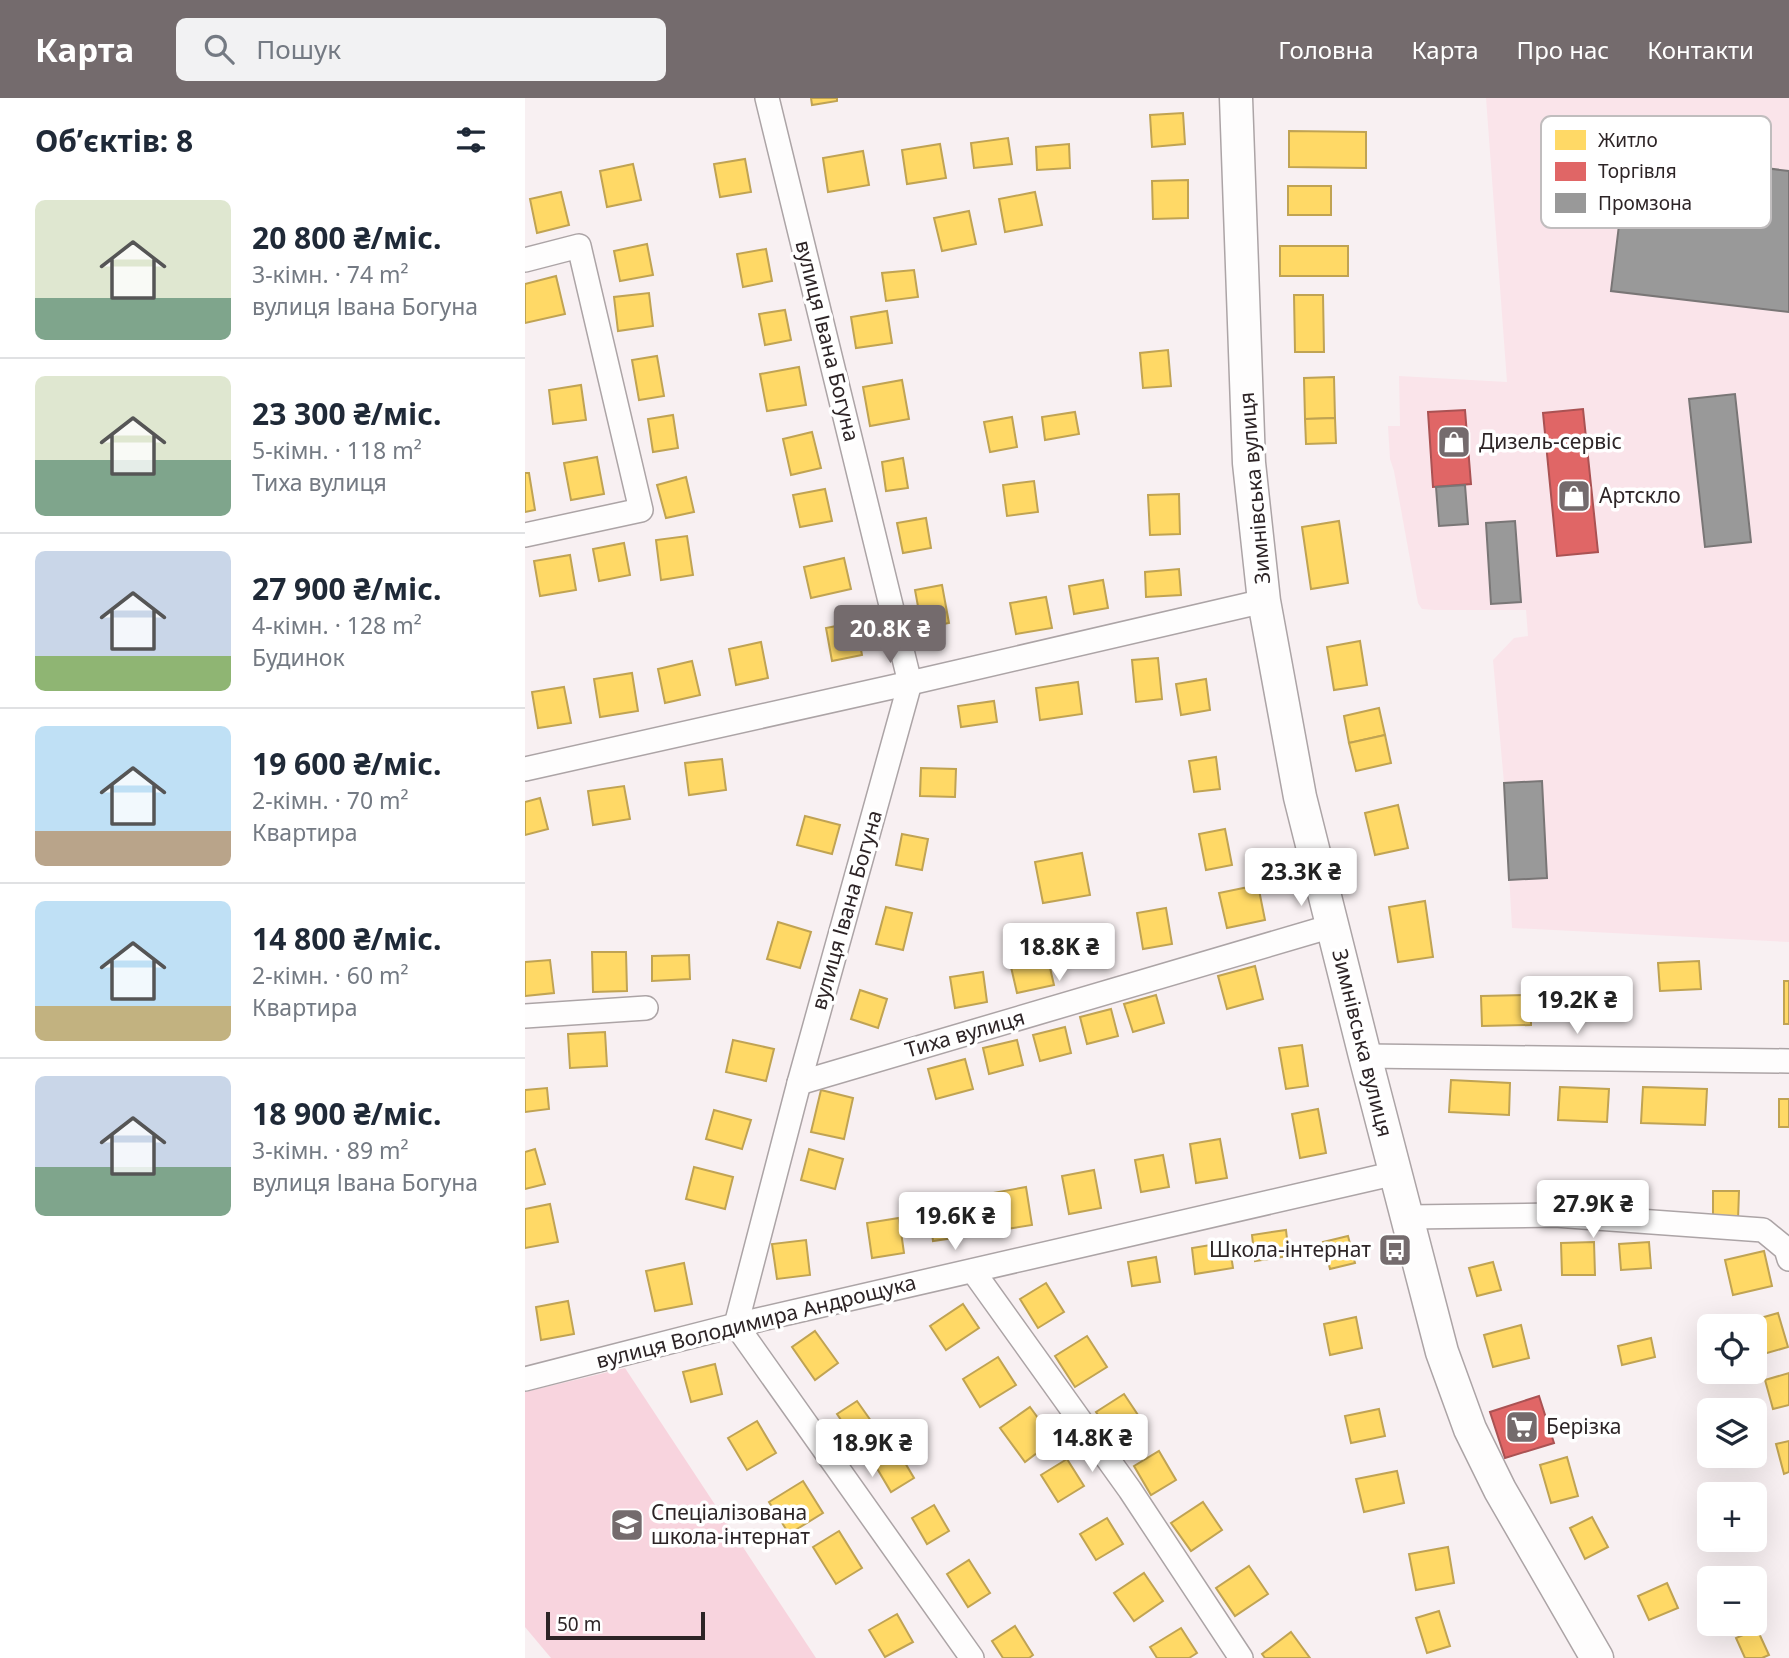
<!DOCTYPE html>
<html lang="uk">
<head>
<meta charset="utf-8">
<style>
	:root { --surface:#fff; --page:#f2f2f3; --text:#1f2937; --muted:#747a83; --line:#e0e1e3; --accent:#746b6d }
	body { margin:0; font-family:"Noto Sans",sans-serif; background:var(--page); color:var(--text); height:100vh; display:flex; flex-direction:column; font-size:26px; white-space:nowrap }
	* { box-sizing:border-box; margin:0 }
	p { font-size:23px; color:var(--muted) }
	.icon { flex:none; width:38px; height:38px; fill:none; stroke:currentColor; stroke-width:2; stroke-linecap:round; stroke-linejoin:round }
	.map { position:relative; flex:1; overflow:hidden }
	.side { display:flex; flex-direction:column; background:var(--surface); width:525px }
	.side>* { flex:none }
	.buttons { position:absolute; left:1172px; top:1216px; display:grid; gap:14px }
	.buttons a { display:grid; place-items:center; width:70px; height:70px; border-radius:10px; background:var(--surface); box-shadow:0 7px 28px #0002; font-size:35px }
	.scale { position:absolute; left:21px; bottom:18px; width:159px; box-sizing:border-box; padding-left:7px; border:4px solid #2d2426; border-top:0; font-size:19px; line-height:24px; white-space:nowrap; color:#2d2426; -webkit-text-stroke:5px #fff; paint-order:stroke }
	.price { position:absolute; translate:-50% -60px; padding:0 16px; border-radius:7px; background:#fff; color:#222; font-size:23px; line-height:46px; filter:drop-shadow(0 2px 4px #0008) }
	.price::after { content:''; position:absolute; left:50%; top:42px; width:21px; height:16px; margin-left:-10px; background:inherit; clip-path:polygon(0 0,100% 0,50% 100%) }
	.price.current { background:var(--accent); color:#fff }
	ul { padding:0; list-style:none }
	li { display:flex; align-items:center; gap:21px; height:175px; padding:0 35px }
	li+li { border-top:2px solid var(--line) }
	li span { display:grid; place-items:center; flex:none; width:196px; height:140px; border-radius:10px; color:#555 }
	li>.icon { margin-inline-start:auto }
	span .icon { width:84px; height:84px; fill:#fffc; stroke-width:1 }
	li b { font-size:30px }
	h2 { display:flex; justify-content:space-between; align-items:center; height:84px; padding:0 35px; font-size:30px }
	header { display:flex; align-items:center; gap:42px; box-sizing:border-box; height:98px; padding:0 35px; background:var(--accent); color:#fff }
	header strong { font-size:33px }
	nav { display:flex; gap:38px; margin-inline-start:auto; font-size:24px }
	.search { width:490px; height:63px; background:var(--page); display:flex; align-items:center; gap:18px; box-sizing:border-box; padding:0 24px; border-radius:10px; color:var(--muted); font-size:26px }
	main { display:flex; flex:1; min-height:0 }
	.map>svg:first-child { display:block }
	.built { fill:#fae4ea }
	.green { fill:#f8d4de }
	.homes { fill:#ffd966; stroke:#c0a353; stroke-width:2 }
	.shops { fill:#e06666; stroke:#aa5253; stroke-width:2 }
	.industry { fill:#999; stroke:#797676; stroke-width:2 }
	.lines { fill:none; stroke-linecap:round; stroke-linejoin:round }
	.minor-casing { stroke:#aca4a6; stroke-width:26 }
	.secondary-casing { stroke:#aca4a6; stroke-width:35 }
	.minor { stroke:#fefdfd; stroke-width:23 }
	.secondary { stroke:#fefdfd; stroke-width:32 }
	.labels { text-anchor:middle; stroke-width:7; stroke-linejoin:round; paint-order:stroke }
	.street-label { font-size:21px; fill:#2d2426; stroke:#fff }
	.poi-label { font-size:21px; fill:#2d2426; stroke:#fff; text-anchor:start }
	.key { fill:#fff; stroke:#c0bdbe; stroke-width:2 }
	.key-label { font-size:19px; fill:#2d2426 }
</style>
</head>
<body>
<header>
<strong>Карта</strong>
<div class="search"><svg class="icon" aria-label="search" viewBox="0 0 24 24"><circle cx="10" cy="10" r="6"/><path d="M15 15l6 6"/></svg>Пошук</div>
<nav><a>Головна</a><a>Карта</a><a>Про нас</a><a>Контакти</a></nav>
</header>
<main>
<section class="side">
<h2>Об’єктів: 8<svg class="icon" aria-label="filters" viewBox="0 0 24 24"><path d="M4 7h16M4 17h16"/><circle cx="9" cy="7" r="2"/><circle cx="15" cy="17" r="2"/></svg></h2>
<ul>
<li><span style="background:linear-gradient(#dfe7d0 70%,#7fa58c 0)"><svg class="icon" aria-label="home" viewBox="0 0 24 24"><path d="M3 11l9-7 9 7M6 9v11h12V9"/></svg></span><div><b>20 800 ₴/міс.</b><p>3-кімн. · 74 m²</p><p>вулиця Івана Богуна</p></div></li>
<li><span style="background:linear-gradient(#dfe7d0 60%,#7fa58c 0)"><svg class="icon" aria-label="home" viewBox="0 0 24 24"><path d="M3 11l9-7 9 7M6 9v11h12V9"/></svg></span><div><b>23 300 ₴/міс.</b><p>5-кімн. · 118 m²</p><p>Тиха вулиця</p></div></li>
<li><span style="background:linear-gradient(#c9d6e8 75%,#8fb573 0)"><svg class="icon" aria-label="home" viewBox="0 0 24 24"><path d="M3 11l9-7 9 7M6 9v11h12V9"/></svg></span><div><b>27 900 ₴/міс.</b><p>4-кімн. · 128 m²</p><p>Будинок</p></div></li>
<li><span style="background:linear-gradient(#bfe0f5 75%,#b9a48a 0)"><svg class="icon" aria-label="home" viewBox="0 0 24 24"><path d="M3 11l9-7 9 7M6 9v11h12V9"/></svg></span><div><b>19 600 ₴/міс.</b><p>2-кімн. · 70 m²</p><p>Квартира</p></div></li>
<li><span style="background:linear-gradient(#bfe0f5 75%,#c2b280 0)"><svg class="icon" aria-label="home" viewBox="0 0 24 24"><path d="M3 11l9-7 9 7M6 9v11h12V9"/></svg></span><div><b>14 800 ₴/міс.</b><p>2-кімн. · 60 m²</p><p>Квартира</p></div></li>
<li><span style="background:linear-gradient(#c9d6e8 65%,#7fa58c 0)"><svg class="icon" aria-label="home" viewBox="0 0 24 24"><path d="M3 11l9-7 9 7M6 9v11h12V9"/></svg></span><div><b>18 900 ₴/міс.</b><p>3-кімн. · 89 m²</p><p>вулиця Івана Богуна</p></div></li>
</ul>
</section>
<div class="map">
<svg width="1264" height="1560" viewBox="0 0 1264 1560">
	<rect width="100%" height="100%" fill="#f8f0f2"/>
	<polygon class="built" points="961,0 1264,0 1264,844 987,830 979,685 968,562 989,540 1003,538 1001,512 909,512 897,511 893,505 869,373 865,361 863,328 875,328 874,278 982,284"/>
	<polygon class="green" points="100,1270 291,1560 26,1560 0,1529 0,1294"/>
	<g class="homes">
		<polygon points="286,0 312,0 312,3 287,7"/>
		<polygon points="658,15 660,46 627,49 625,17"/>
		<polygon points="764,33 841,34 841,70 764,69"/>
		<polygon points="483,40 487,66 449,70 446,45"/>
		<polygon points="415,46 421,80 382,86 377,52"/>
		<polygon points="544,46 545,70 512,72 511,49"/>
		<polygon points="338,53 344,87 303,94 298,60"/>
		<polygon points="220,61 226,94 195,99 189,66"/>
		<polygon points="108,66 116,102 82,109 75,73"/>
		<polygon points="663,82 663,120 628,121 627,83"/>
		<rect x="763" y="88" width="43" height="29"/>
		<polygon points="36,94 44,127 12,135 5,101"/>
		<polygon points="510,94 517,127 480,134 474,101"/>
		<polygon points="444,113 451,146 417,153 409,120"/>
		<polygon points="122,146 128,177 95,183 89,153"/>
		<rect x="755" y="148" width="68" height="30"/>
		<polygon points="241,151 247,183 218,189 212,156"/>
		<polygon points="389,172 393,199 361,203 357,175"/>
		<polygon points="31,178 40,216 0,225 0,186"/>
		<polygon points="124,195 128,228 93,233 89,199"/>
		<polygon points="769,197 798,197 799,254 770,254"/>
		<polygon points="260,212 266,242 240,247 234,216"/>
		<polygon points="362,213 367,245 331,250 326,219"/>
		<polygon points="643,252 646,288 618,290 615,255"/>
		<polygon points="132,258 139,298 114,302 107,262"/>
		<polygon points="274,269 281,307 242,313 235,276"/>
		<polygon points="809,279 810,320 780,321 779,280"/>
		<polygon points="377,282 384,321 345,328 338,289"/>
		<polygon points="56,287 61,322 28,326 24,292"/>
		<polygon points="550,314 554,336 520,342 517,319"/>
		<polygon points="148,317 153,350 128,354 123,321"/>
		<polygon points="487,319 492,349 465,354 459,324"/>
		<polygon points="810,320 811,345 781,346 780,321"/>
		<polygon points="287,334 296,370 266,377 258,341"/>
		<polygon points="72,359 79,396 46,402 39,365"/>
		<polygon points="378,360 383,390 361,393 357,364"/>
		<polygon points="0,375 4,375 10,412 0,414"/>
		<polygon points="161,379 169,414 141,420 132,387"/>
		<polygon points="509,383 513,414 482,418 478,387"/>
		<polygon points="300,391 307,423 275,429 268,397"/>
		<polygon points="654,396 655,436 625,437 623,397"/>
		<polygon points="401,420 406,450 378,455 372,425"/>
		<polygon points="814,423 823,485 786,491 777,429"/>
		<polygon points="162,438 168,477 136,482 131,442"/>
		<polygon points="99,445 105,477 74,483 68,451"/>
		<polygon points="45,457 51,492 15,498 9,463"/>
		<polygon points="319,460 326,491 286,500 279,469"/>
		<polygon points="654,471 656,497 621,499 620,474"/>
		<polygon points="578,482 583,510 549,516 544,488"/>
		<polygon points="417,487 424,525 397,530 390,492"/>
		<polygon points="521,499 527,530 491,536 485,505"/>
		<polygon points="331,524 337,557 307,563 301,530"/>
		<polygon points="835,543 842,587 809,592 802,549"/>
		<polygon points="236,544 243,580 211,587 204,551"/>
		<polygon points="633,560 637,601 611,604 607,562"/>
		<polygon points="167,563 175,597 140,605 133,571"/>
		<polygon points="107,575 113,613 75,619 69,581"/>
		<polygon points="681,581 685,612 656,617 651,586"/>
		<polygon points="553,584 557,616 515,622 511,590"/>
		<polygon points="39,589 46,625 13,630 7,594"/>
		<polygon points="469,603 472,624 436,629 433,608"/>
		<polygon points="854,610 860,637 824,645 819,618"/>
		<polygon points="860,637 866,665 831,673 824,645"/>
		<polygon points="691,659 695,691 669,694 664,663"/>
		<polygon points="197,661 201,692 164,697 160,665"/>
		<polygon points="396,670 431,671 430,699 395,698"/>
		<polygon points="99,688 105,721 68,727 63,693"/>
		<polygon points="15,700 23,731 0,737 0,704"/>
		<polygon points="873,707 883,750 850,757 840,715"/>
		<polygon points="280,718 315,727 307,756 272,747"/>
		<polygon points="700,731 707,767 681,772 674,736"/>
		<polygon points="377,736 403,741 397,772 371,767"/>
		<polygon points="557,755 565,797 518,805 510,764"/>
		<polygon points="733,787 740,822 702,830 694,795"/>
		<polygon points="900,803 908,859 873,864 864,809"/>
		<polygon points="361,809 387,815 378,852 351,846"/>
		<polygon points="641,810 647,846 618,851 612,815"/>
		<polygon points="253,824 286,834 275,870 242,861"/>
		<polygon points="520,848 529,887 492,895 483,856"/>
		<polygon points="67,854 101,854 102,893 68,894"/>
		<polygon points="164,857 165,881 127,883 127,858"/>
		<polygon points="25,862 29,895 0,898 0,864"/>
		<polygon points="1174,863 1176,891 1135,893 1133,865"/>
		<polygon points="730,868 738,901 702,911 693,878"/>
		<polygon points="458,874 462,904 430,910 425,879"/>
		<rect x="1259" y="883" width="5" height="43"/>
		<rect x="1045" y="884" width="37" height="37"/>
		<polygon points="335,892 362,901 353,930 326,921"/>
		<polygon points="631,897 639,925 608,934 599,906"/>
		<polygon points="1006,897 1006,927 957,928 956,898"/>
		<polygon points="586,911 593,938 562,946 555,919"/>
		<polygon points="540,929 546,955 515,963 508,937"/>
		<polygon points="80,934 82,968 45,970 43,936"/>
		<polygon points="208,942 249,951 241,983 201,974"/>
		<polygon points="492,942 498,967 464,976 458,950"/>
		<polygon points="777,947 783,988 761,991 754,950"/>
		<polygon points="440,961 448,991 411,1001 403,971"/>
		<polygon points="926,982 985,985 984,1017 924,1014"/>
		<polygon points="1035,989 1084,991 1082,1024 1033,1022"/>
		<polygon points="1118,989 1182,991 1180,1027 1116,1025"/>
		<polygon points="22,990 24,1011 0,1014 0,992"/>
		<polygon points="296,992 328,1000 319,1041 286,1034"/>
		<rect x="1254" y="1001" width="10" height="28"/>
		<polygon points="793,1011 801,1055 775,1060 767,1016"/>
		<polygon points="189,1012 226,1022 217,1051 181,1041"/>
		<polygon points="695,1041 702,1080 671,1085 665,1046"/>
		<polygon points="10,1051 20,1086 0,1091 0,1054"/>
		<polygon points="284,1051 318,1061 310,1091 276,1082"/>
		<polygon points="638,1057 644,1089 616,1094 610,1062"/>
		<polygon points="169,1069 208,1079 200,1111 161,1101"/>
		<polygon points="569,1072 576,1110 544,1116 537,1078"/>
		<polygon points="501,1089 507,1127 475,1132 468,1095"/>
		<polygon points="1188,1093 1214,1093 1213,1122 1188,1122"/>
		<polygon points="25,1106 33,1144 0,1150 0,1111"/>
		<polygon points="438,1106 443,1138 408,1143 404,1111"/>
		<polygon points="374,1120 379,1155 347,1160 342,1125"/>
		<polygon points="761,1132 764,1158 730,1163 727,1137"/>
		<polygon points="823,1138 830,1165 805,1171 798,1144"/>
		<polygon points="281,1142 285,1177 252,1181 247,1146"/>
		<polygon points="704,1144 708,1170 670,1176 667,1150"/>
		<polygon points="1069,1144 1070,1177 1037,1177 1036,1145"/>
		<polygon points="1124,1144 1126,1170 1096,1172 1094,1146"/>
		<polygon points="1239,1153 1247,1188 1208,1197 1200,1162"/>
		<polygon points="631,1159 635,1184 607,1188 603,1164"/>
		<polygon points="968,1164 976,1192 952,1198 944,1170"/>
		<polygon points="159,1165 167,1206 130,1213 121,1173"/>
		<polygon points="521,1185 539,1214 513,1230 495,1201"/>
		<polygon points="43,1203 49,1236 16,1242 11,1209"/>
		<polygon points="438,1206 454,1230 421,1252 405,1228"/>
		<polygon points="1253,1215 1263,1249 1235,1257 1230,1240 1230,1228 1227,1228 1225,1223"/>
		<polygon points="831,1219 837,1250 805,1257 799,1226"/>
		<polygon points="996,1227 1004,1260 968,1269 959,1237"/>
		<polygon points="290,1233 313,1265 290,1282 267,1249"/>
		<polygon points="562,1238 582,1269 550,1289 530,1258"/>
		<polygon points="1126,1240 1130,1259 1097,1267 1093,1248"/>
		<polygon points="473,1259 491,1287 455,1309 438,1281"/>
		<polygon points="190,1266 197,1296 166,1304 158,1274"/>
		<polygon points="1264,1275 1264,1307 1248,1311 1240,1282"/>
		<polygon points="599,1296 617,1323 589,1341 571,1314"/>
		<polygon points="332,1303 351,1330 331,1344 312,1316"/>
		<polygon points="505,1309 529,1342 500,1364 475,1330"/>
		<polygon points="854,1311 860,1338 826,1345 820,1318"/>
		<polygon points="232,1323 251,1355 222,1372 203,1340"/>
		<polygon points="1264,1343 1264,1374 1259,1376 1251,1346"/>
		<polygon points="373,1353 389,1380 366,1394 350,1367"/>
		<polygon points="634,1353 651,1382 626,1397 609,1368"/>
		<polygon points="1042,1359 1053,1398 1026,1405 1015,1367"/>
		<polygon points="542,1361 559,1388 533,1404 516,1377"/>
		<polygon points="872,1373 879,1405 839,1414 831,1381"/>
		<polygon points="278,1383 298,1415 264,1436 244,1404"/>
		<polygon points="678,1404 697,1432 666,1453 646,1425"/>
		<polygon points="409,1407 424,1433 402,1446 387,1420"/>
		<polygon points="1067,1419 1083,1449 1060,1461 1045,1430"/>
		<polygon points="582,1420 598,1446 571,1462 555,1436"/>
		<polygon points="314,1433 337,1470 311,1486 288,1449"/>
		<polygon points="923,1449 929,1485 891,1492 884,1456"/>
		<polygon points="444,1462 465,1495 443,1509 422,1476"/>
		<polygon points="724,1468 743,1496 710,1518 691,1490"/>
		<polygon points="619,1475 638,1503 609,1523 589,1495"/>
		<polygon points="1142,1485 1153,1510 1124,1522 1113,1498"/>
		<polygon points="914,1513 925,1548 902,1555 891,1520"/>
		<polygon points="372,1516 388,1544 360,1559 344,1532"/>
		<polygon points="490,1528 508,1557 504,1560 478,1560 467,1543"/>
		<polygon points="656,1530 672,1555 664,1560 632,1560 625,1549"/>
		<polygon points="1232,1531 1244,1557 1237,1560 1220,1560 1211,1540"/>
		<polygon points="766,1534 785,1560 740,1560 737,1556"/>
	</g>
	<g class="shops">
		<polygon points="1058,311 1073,454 1032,458 1018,315"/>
		<polygon points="940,312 946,386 908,389 903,314"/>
		<polygon points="1014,1298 1029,1345 980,1360 965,1314"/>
	</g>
	<g class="industry">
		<polygon points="1103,53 1264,73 1264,214 1086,193"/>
		<polygon points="1210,296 1226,444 1180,449 1164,301"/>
		<polygon points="940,387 943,426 914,428 911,389"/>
		<polygon points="990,423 996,504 966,506 961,425"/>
		<polygon points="1017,683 1022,780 984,782 979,685"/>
	</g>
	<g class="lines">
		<defs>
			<g id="minor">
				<polyline points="242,0 385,585 274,985 211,1227 447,1560"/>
				<polyline points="0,162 54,148 116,412 0,437"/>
				<polyline points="0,671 385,585 739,503"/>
				<polyline points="0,918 121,910"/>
				<polyline points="840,958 1264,963"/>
				<polyline points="274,985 807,828"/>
				<polyline points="883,1119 1030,1117 1238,1132 1261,1151 1264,1161"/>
				<polyline points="448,1173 605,1392 716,1560"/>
				<polyline points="0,1281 211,1227 871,1075"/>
			</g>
			<polyline id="secondary" points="711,0 724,365 739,503 775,699 840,958 917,1254 945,1331 975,1392 1072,1560"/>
		</defs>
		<use href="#minor" class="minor-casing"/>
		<use href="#secondary" class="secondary-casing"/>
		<use href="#minor" class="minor"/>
		<use href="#secondary" class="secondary"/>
	</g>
	<defs>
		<symbol id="shop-square" viewBox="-11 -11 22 22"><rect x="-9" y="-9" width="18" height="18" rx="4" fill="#746b6d" stroke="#fff"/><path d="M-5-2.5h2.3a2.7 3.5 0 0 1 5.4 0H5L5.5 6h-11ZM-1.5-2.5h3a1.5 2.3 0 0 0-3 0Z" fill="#fff"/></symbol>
		<symbol id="bus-square" viewBox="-11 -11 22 22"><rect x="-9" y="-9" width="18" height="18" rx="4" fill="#746b6d" stroke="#fff"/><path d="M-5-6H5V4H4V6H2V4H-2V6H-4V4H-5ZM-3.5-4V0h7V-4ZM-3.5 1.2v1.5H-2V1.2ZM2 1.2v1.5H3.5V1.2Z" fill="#fff"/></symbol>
		<symbol id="supermarket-square" viewBox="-11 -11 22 22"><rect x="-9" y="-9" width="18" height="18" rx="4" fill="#746b6d" stroke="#fff"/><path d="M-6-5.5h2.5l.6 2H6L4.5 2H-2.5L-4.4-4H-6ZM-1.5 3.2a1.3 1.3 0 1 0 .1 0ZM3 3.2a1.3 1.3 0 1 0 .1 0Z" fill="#fff"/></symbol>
		<symbol id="school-square" viewBox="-11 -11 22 22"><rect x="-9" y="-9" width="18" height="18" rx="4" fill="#746b6d" stroke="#fff"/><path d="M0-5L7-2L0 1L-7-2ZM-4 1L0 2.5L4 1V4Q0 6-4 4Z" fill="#fff"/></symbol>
	</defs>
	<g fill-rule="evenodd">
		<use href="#shop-square" x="910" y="325" width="38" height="38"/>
		<use href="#shop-square" x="1030" y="379" width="38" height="38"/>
		<use href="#bus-square" x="851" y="1133" width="38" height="38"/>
		<use href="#supermarket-square" x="978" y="1310" width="38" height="38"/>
		<use href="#school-square" x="83" y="1408" width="38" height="38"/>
	</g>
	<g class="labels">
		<g class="street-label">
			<text transform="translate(302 243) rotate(76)" y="7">вулиця Івана Богуна</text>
			<text transform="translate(730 390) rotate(-95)" y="7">Зимнівська вулиця</text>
			<text transform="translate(322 812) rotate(-74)" y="7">вулиця Івана Богуна</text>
			<text transform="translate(440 936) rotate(-16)" y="7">Тиха вулиця</text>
			<text transform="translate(837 945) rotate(76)" y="7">Зимнівська вулиця</text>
			<text transform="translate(231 1224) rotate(-14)" y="7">вулиця Володимира Андрощука</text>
		</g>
		<g class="poi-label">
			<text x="954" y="351">Дизель-сервіс</text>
			<text x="1074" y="405">Артскло</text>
			<text x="846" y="1159" text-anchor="end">Школа-інтернат</text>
			<text x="1021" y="1336">Берізка</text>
			<text x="126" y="1422">Спеціалізована<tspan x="126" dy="24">школа-інтернат</tspan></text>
		</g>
	</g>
	<rect x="1016" y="18" width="230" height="112" rx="10" class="key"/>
	<rect x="1030" y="32" width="31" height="20" fill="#ffd966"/>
	<rect x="1030" y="64" width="31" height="19" fill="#e06666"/>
	<rect x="1030" y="95" width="31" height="20" fill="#999"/>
	<g class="key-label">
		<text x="1073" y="49">Житло</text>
		<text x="1073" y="80">Торгівля</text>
		<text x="1073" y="112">Промзона</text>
	</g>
</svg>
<div class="buttons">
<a><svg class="icon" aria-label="locate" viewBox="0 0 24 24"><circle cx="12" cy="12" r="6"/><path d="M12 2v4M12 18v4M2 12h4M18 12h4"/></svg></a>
<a><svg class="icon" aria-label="layers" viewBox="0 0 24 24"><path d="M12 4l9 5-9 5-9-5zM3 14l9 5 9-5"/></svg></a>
<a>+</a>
<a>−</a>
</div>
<div class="scale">50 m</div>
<b class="price current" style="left:365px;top:567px">20.8K ₴</b>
<b class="price" style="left:776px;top:810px">23.3K ₴</b>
<b class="price" style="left:534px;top:885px">18.8K ₴</b>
<b class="price" style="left:1052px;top:938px">19.2K ₴</b>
<b class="price" style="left:1068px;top:1142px">27.9K ₴</b>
<b class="price" style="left:430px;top:1154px">19.6K ₴</b>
<b class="price" style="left:567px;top:1376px">14.8K ₴</b>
<b class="price" style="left:347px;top:1381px">18.9K ₴</b>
</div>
</main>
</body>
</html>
